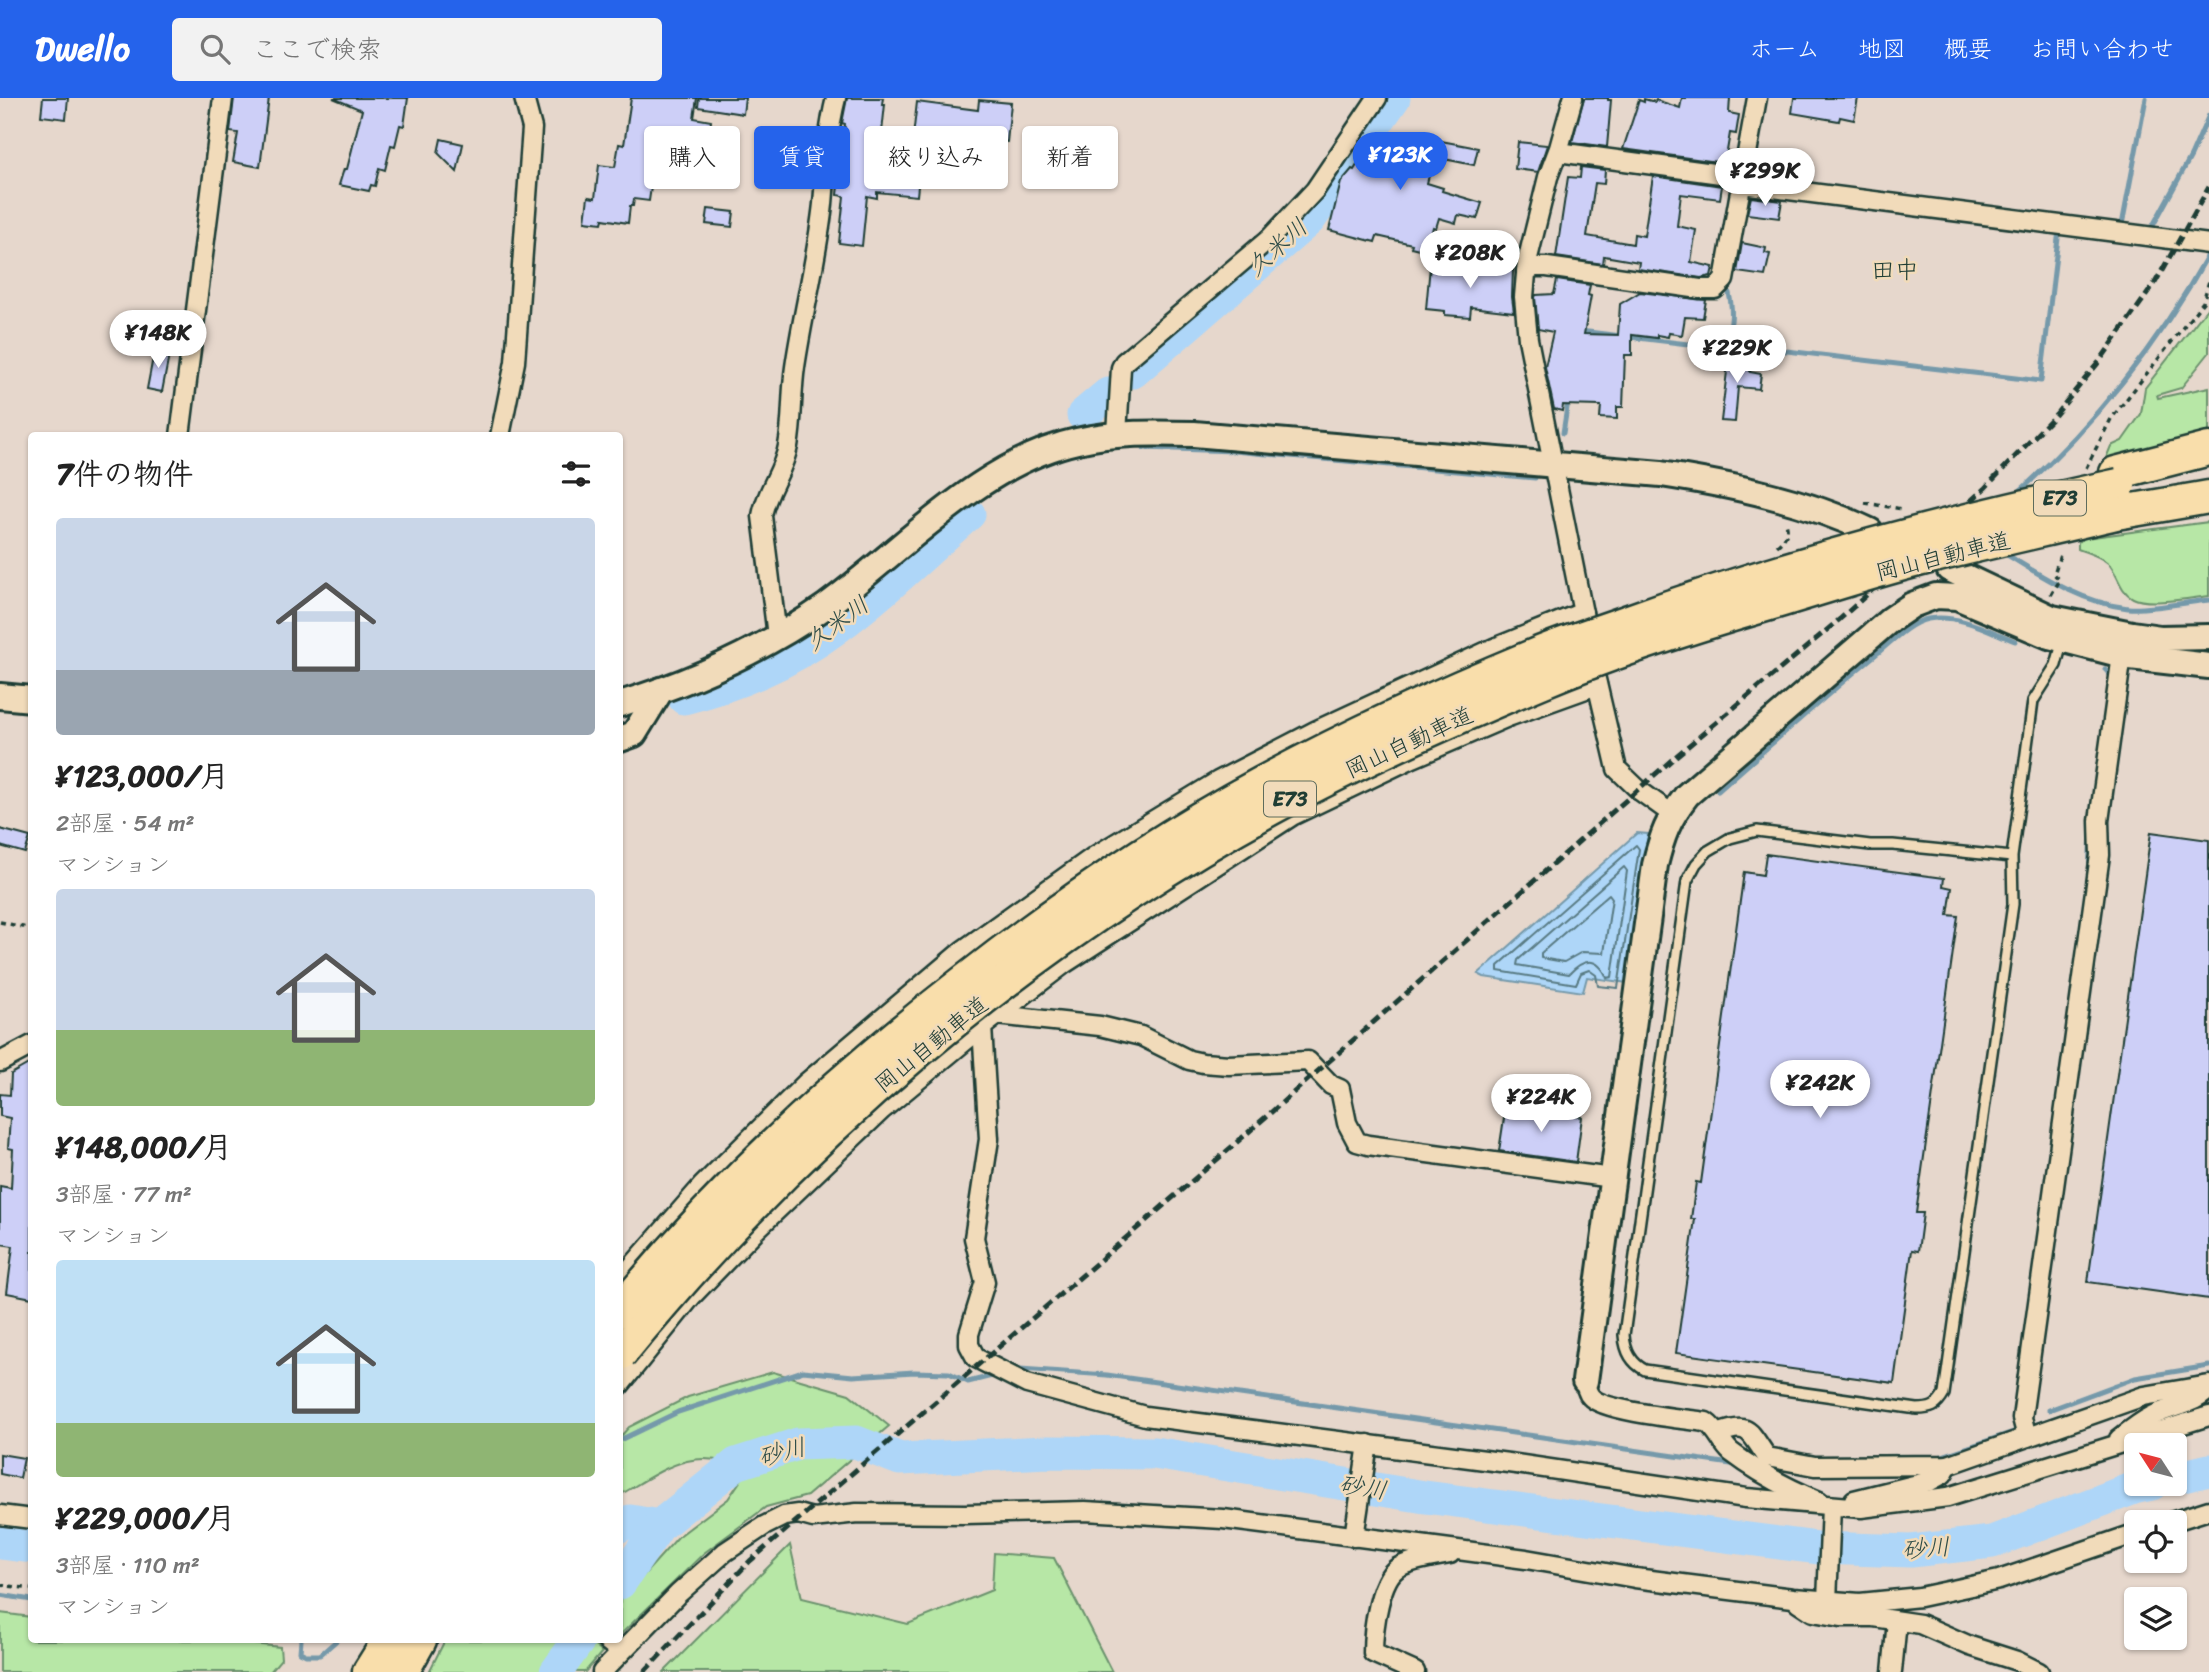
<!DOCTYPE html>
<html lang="ja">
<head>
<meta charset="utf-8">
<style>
	:root { --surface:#fff; --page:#f2f2f2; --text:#222; --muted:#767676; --accent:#2563eb }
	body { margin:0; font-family:Sriracha,"Klee One",sans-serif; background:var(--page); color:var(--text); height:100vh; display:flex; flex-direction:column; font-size:26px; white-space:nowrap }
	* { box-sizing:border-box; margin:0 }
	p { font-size:23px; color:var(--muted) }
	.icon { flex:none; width:38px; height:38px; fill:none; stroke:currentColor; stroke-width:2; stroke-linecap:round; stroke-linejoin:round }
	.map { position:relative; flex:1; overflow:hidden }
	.sheet { position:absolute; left:28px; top:334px; width:595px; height:1211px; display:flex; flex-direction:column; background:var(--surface); border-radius:7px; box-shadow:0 2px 5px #0004 }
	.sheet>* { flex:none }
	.top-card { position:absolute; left:644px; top:28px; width:665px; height:63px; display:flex; gap:14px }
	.needle { width:46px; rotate:306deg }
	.fabs { position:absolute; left:2124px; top:1335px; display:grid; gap:14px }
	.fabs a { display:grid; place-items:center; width:63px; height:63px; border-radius:7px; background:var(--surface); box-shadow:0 2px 5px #0004; font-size:35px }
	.price { position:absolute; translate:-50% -60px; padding:0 16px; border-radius:24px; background:#fff; color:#222; font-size:23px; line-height:46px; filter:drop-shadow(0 2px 4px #0008) }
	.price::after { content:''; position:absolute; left:50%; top:42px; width:21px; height:16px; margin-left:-10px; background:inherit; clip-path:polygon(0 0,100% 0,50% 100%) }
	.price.on { background:var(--accent); color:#fff }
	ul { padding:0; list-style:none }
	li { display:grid; align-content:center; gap:14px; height:371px; padding:0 28px }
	li span { display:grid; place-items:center; height:217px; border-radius:7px; color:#555 }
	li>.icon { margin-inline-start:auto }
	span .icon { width:126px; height:126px; fill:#fffc; stroke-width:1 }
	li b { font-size:30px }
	h2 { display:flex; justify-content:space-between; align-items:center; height:84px; padding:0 28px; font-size:30px }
	.tag { padding:0 24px; border-radius:7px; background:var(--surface); box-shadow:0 2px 5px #0004; font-size:24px; line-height:63px }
	.tag.on { background:var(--accent); color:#fff }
	header { display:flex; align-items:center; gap:42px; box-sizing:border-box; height:98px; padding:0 35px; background:var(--accent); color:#fff }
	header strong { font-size:33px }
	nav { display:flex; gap:38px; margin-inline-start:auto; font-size:24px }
	.search { width:490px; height:63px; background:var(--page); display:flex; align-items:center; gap:18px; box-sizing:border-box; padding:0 24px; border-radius:7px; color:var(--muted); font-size:26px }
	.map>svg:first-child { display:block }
	.green { fill:#b7e7a6; stroke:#6b926d; stroke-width:2 }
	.water { fill:#aed6f8; stroke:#7599aa; stroke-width:2 }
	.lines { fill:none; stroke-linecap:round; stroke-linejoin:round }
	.shore { stroke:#587a82; stroke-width:2 }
	.stream { stroke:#7599aa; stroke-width:5 }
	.river { stroke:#aed6f8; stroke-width:33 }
	.building { fill:#cdcff7; stroke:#1f3d34; stroke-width:2 }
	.lane-casing { stroke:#1f3d34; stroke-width:14 }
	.street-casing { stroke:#1f3d34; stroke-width:23 }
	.secondary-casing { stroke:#1f3d34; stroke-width:30 }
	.highway-casing { stroke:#1f3d34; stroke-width:37 }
	.path { stroke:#1f3d34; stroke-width:3.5; stroke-dasharray:5 5; stroke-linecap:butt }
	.lane { stroke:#f1dbba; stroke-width:9 }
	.street { stroke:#f1dbba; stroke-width:18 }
	.secondary { stroke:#f1dbba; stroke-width:24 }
	.highway { stroke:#f9deab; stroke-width:32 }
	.rail { stroke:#1f3d34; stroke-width:5; stroke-dasharray:10 5; stroke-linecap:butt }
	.highway-bridge-casing { stroke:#1f3d34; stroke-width:37; stroke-linecap:butt }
	.highway-bridge { stroke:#f9deab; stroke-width:32 }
	.labels { text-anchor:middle; stroke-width:5; stroke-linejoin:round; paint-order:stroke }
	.shield { fill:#f1dbba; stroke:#5e6c5c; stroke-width:2 }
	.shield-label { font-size:21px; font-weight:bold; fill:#1f3d34 }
	.street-label { font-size:23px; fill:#1f3d34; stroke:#f1dbba }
	.water-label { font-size:24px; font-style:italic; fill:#2d4c48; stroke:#f1dbba }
	.neighbourhood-label { font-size:24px; fill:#1f3d34; stroke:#f1dbba }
</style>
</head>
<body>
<header>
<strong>Dwello</strong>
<div class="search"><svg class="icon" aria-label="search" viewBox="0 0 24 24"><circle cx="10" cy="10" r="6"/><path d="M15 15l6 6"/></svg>ここで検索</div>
<nav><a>ホーム</a><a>地図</a><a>概要</a><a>お問い合わせ</a></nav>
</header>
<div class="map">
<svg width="2209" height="1574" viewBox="0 0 2209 1574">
	<rect width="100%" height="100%" fill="#e6d7cc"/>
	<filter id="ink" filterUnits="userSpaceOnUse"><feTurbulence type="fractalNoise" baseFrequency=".0143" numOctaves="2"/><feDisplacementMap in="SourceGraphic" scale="14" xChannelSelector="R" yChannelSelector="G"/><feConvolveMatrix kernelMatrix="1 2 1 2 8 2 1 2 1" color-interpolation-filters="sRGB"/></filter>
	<g filter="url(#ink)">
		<g class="green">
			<polygon points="2209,208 2209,255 2181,290 2157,297 2158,300 2209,289 2209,339 2104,365 2111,348 2122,343 2141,316 2145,290"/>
			<path d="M2209,424V498C2191,500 2148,508 2133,500C2119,493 2118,475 2108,465C2100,458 2088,455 2078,451V444L2085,440Z"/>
			<path d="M773,1274L849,1296L889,1328L807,1398L766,1409L704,1455L620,1537V1461L642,1479L678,1439L728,1401L747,1373C696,1345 664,1371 620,1397V1339L629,1329L688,1299Z"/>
			<polygon points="790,1447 802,1500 908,1526 992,1492 994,1455 1054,1460 1112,1574 664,1574"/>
			<polygon points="0,1515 31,1519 32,1542 218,1542 280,1549 281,1561 270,1574 0,1574"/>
			<polygon points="445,1542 588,1542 602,1554 585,1574 429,1574"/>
		</g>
		<polygon class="water" points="1637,735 1648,736 1628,885 1587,879 1583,894 1484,879 1478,876"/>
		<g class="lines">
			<g class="shore">
				<polygon points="1636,747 1639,751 1618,890 1598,888 1596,877 1589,872 1581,875 1576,886 1498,873 1498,868"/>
				<path d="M1624,769L1627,773L1612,879L1607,880C1597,857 1583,861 1569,876L1517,867L1518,862Z"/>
				<polygon points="1609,796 1612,800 1604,855 1582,854 1564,864 1541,860 1541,855"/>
			</g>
			<g class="stream">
				<polyline points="2122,127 2146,0"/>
				<polyline points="2150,133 2191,58 2209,17"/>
				<polyline points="1731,231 1744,248 2041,283 2059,132 2062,132"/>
				<path d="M1580,235V233L1721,250C1732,230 1734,217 1729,195"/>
				<polyline points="1563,335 1568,303"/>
				<polyline points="1144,350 1234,353 1535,380"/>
				<path d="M2014,398C2092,330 2159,245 2209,155"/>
				<path d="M2001,453C2040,477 2081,505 2128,510C2151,512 2186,504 2209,502"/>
				<polyline points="2105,571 2112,579 2111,583"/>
				<path d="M1718,693C1771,647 1824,598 1880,553C1893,542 1911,524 1928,521C1959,516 1987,532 2015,543"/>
				<polyline points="2089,777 2091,731"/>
				<polyline points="1020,1271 1107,1277 1738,1367"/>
				<polyline points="2165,1286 2209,1278"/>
				<polyline points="2049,1312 2135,1280 2209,1268"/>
				<polyline points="620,1342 678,1314 803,1273 853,1278 914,1274 949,1275 968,1284 996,1277"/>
				<polyline points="1939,1359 2079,1312"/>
				<polyline points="0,1497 32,1502"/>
				<polyline points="301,1542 300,1554 306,1557 320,1557 337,1542"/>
			</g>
			<g class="river">
				<polyline points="1133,274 1310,121 1394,0"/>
				<polyline points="1083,317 1108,296"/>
				<path d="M684,600C736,587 791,564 835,531C882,497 925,454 969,416"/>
				<polyline points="2175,1380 2209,1372"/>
				<polyline points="620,1428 630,1423 659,1428"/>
				<polyline points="0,1445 32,1449"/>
				<polyline points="620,1485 659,1428 736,1366 798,1346 856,1344 900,1361 1048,1354 1154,1355 1425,1399 1818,1450 1911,1453 1992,1444 2134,1390 2152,1386"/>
				<polyline points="556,1574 579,1542"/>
			</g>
		</g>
		<g class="building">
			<polygon points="43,0 68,0 66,21 41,18"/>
			<polygon points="234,0 269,0 260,69 233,64 238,35 230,34"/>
			<polygon points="333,0 408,0 404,28 400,27 395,48 391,47 385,72 379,70 375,88 371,87 369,93 339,87 344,71 347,71 362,12"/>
			<polygon points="631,0 697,0 694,20 711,23 709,40 664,34 662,56 656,55 649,103 634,101 633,108 630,108 628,125 603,121 602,125 585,123 588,99 595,100 599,67 615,69 619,46 624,47"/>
			<polygon points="699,0 745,0 743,16 698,9"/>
			<polygon points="847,0 883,0 882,6 885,6 880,53 911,56 917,4 978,12 979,2 1011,5 1007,44 994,43 991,71 967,68 965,83 919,78 917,98 877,94 877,100 867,98 862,148 839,145 844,98 837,97 845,26 842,25"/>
			<polygon points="1584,0 1608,0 1608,2 1611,2 1607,49 1572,44"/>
			<polygon points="1682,0 1730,0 1729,15 1739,17 1736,36 1730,35 1725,65 1623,51 1639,2 1644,4 1644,1 1655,4 1656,2 1680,10"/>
			<polygon points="1794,0 1858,0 1854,22 1840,19 1839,23 1792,15"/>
			<polygon points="1376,36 1421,45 1422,41 1436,42 1478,50 1474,67 1434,59 1427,85 1443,90 1442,93 1482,105 1477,121 1458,117 1456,125 1439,120 1436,130 1433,129 1427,153 1411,149 1412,146 1377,138 1375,144 1329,132 1341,84 1352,71 1354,72"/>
			<polygon points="441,41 463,46 457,74 438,55"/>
			<polygon points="1518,44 1547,47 1538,74 1515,71"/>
			<polygon points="1581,69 1605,72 1604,86 1595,85 1587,138 1633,146 1634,136 1644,138 1653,78 1722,88 1720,101 1681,96 1677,128 1696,132 1691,164 1713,169 1711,178 1701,180 1638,171 1639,164 1604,158 1603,166 1556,159 1568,79 1580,80"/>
			<polygon points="1751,99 1782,103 1779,120 1747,116"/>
			<polygon points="708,111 734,114 732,129 706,126"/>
			<polygon points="1742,145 1766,150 1765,155 1770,156 1765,178 1737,174"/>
			<polygon points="1471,167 1513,171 1512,199 1514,214 1471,209 1470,219 1445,217 1445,213 1426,211 1430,168 1470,172"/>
			<polygon points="1557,182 1590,187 1588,197 1591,198 1584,236 1618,237 1620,206 1640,194 1706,202 1703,220 1685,219 1682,237 1669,235 1668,239 1657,237 1657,240 1632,237 1632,257 1625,257 1623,309 1617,309 1617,321 1600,320 1601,308 1563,307 1562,313 1554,311 1545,269 1553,234 1538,231 1535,199 1536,197 1554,196"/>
			<polygon points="155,249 170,252 162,294 147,291"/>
			<polygon points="1729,257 1751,262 1750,274 1761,276 1759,291 1738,289 1735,324 1721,323"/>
			<polygon points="0,731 30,739 25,755 0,748"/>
			<polygon points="2151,734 2209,742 2209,1201 2088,1184"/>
			<polygon points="1766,756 1944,780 1943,788 1952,790 1948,817 1958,818 1916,1115 1923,1115 1918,1153 1912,1152 1894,1285 1676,1255 1695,1121 1691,1121 1696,1084 1701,1085 1744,774 1763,777"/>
			<polygon points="32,964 32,1200 7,1195 13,1148 0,1146 0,1088 11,1090 13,1051 8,1050 10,1020 0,1018 0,996 10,997 11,976"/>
			<polygon points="1506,1007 1582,1019 1576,1064 1499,1053"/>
			<polygon points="0,1356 24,1360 20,1380 0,1376"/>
		</g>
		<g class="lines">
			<defs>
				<path id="lane" d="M2012,759L1893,747H1870L1757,733L1730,740L1708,753L1696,766L1687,783L1624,1237C1625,1253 1631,1265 1645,1272L1917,1311C1931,1311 1937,1309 1944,1296L2013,806L2012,759L2033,603L2056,567L2063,542"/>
				<g id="street">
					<polyline points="1573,0 1559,50 1548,79 1527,164 1524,199 1528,241 1585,525"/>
					<polyline points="1558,54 1743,79"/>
					<polyline points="1742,86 2209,146"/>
					<polyline points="1526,173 1535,169 1547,169 1700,191 1715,191 1724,182 1757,0"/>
					<polyline points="1117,336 1121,270 1124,264 1270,140 1315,92 1377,0"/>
					<polyline points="180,338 223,0"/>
					<polyline points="500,338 515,264 532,30 524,0"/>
					<path d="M777,538L762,418C766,393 784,373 788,348C793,322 791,295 795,269C803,214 817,161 823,106C826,70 827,35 836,0"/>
					<polyline points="1595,577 1617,671 1640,693 1672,716"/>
					<polyline points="997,917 1100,928 1141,938 1189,962 1203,965 1229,967 1308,963 1331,987 1340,991 1347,1025 1357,1044 1368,1047 1612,1080"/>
					<polyline points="982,929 989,1041 974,1140 985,1184 969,1236 969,1247 976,1260 1027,1286 1145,1318 1516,1366 1746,1400 1861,1410 1948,1399 2209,1318"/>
					<polyline points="0,964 32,947"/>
					<polyline points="620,1182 702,1088 807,984 963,852 1093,759 1218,683 1315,633 1494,550 1583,514"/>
					<path d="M1585,1283C1586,1289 1587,1295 1591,1299C1603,1313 1684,1321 1706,1324C1718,1332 1721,1345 1731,1354C1756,1373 1789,1391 1819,1403"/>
					<polyline points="620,1287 691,1199 755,1133 882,1012 982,929 1064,866 1292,718 1413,660 1508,619 1597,587"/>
					<path d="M1718,1336C1750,1323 1749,1334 1767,1359L1815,1368L1948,1367L2144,1298L2209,1287"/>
					<polyline points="2027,1339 2022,1320 2100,757 2099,723 2122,557"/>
					<path d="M2119,1341C2130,1332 2140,1324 2152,1318C2166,1310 2202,1304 2209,1290"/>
					<polyline points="1854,1402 1930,1383 1943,1376 1948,1367"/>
					<polyline points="0,1417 32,1421"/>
					<polyline points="2171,1424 2209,1412"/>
					<polyline points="1354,1439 1368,1346"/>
					<polyline points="1827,1503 1831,1409"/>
					<polyline points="1798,1504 1813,1514 1841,1519 1873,1519 1920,1526 1970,1548 2017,1563 2039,1574"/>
					<polyline points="606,1542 621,1554"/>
					<polyline points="602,1574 678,1496 725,1454 764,1428 784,1418 798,1416 813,1420 857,1415 965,1416 1085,1413 1223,1421 1526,1461 1635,1480 1793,1500 1860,1505 1920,1499 1999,1482 2137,1435"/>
					<path d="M1415,1574L1373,1555C1373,1533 1379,1477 1401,1468C1416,1461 1434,1459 1450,1456"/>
					<polyline points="1892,1574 1897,1523"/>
				</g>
				<g id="secondary">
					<polyline points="1949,471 2052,520 2132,536 2160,540 2209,539"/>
					<polyline points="0,598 32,601"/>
					<path d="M620,606C692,584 763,552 826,508C903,452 981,364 1077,343C1116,334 1155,335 1194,336L1661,376C1732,387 1805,402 1870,433"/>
					<polyline points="620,641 634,636 661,592"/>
					<path d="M1585,1283L1655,767C1662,738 1668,721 1687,697L1890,522L1912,507L1936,498L1957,499L2049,538L2130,559L2209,568"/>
				</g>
				<g id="highway">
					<polyline points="2116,375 2209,351"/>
					<polyline points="2116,415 2209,399"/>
					<polyline points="369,1574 389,1542"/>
					<polyline points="402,1574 420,1542"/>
				</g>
			</defs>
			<use href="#lane" class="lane-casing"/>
			<use href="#street" class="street-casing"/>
			<use href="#secondary" class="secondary-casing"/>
			<use href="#highway" class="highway-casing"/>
			<g class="path">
				<polyline points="2086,370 2111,321 2203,204 2209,183"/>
				<polyline points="1865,405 1902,411"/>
				<path d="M1777,448C1786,440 1790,434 1785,422"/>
				<polyline points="2051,497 2060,482 2054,476 2061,454"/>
				<polyline points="0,824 32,831"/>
				<polyline points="0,1487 32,1491"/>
			</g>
			<use href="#lane" class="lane"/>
			<use href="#street" class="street"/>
			<use href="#secondary" class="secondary"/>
			<use href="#highway" class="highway"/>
			<polyline class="rail" points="644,1574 750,1463 1227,1053 1675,659 1840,521 1985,390 2056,316 2099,264 2155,185 2209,89"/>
			<defs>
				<g id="highway-bridge">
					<path d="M620,1213C720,1090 836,983 961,886C1055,812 1155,743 1260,686C1347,639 1438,597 1530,559C1562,545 1596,535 1629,523C1789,465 1952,423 2119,387"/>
					<path d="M620,1256C799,1037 1021,848 1270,711C1358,663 1450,622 1541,584C1614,553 1691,529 1766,507C1817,492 1867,475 1918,462C1984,445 2050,431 2116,415"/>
				</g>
			</defs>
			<use href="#highway-bridge" class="highway-bridge-casing"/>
			<use href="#highway-bridge" class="highway-bridge"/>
		</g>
	</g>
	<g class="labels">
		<g class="shield">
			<rect x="2034" y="382.5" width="52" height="35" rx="5"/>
			<rect x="1264" y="683.5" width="52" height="35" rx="5"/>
		</g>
		<g class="shield-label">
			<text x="2060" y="407">E73</text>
			<text x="1290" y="708">E73</text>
		</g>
		<g class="street-label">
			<text transform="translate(1943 458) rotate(-14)" y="8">岡山自動車道</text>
			<text transform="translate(1409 644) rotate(-25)" y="8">岡山自動車道</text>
			<text transform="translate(931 946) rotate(-39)" y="8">岡山自動車道</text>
		</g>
		<g class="water-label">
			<text transform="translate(1277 149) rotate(-42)" y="8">久米川</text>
			<text transform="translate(837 525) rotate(-37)" y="8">久米川</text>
			<text transform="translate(782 1354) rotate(-14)" y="8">砂川</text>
			<text transform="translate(1363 1389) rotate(9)" y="8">砂川</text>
			<text transform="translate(1926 1450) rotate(-4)" y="8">砂川</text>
		</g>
		<g class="neighbourhood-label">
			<text x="1895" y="180">田中</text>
		</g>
	</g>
</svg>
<div class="fabs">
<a><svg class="needle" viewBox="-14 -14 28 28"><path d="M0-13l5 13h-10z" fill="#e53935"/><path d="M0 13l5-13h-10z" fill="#767676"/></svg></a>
<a><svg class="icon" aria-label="locate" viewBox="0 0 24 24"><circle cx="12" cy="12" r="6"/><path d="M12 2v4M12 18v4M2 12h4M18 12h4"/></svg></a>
<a><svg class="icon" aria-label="layers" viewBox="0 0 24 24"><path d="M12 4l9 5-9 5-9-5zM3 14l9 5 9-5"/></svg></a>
</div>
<b class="price on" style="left:1400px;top:94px">¥123K</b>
<b class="price" style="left:1765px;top:110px">¥299K</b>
<b class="price" style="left:1470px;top:192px">¥208K</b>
<b class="price" style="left:158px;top:272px">¥148K</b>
<b class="price" style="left:1737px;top:287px">¥229K</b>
<b class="price" style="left:1820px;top:1022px">¥242K</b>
<b class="price" style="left:1541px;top:1036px">¥224K</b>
<div class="top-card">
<a class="tag">購入</a>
<a class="tag on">賃貸</a>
<a class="tag">絞り込み</a>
<a class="tag">新着</a>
</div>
<section class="sheet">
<h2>7件の物件<svg class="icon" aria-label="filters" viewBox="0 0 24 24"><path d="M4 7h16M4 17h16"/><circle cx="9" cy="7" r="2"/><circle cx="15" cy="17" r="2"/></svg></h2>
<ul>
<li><span style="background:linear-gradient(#c9d6e8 70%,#9aa5b1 0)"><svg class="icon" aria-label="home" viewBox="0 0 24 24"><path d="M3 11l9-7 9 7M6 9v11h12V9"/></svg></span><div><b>¥123,000/月</b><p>2部屋 · 54 m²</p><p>マンション</p></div></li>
<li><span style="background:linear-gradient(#c9d6e8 65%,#8fb573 0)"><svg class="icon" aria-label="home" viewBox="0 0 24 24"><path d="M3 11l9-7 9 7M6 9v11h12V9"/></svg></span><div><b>¥148,000/月</b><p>3部屋 · 77 m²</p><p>マンション</p></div></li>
<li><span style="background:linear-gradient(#bfe0f5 75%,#8fb573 0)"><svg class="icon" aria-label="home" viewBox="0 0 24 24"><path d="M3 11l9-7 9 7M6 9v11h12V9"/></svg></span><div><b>¥229,000/月</b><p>3部屋 · 110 m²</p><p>マンション</p></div></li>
</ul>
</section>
</div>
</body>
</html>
